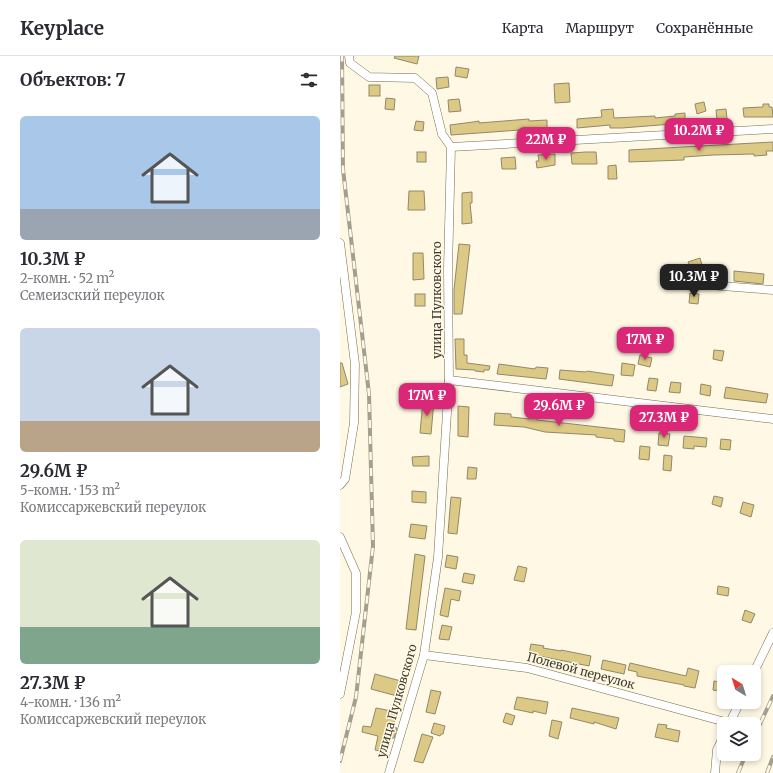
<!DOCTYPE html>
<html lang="ru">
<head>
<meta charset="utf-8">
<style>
	:root { --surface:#fff; --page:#f2f2f3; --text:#2b2b33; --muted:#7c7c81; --line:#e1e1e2; --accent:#db2777 }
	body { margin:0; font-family:Merriweather,serif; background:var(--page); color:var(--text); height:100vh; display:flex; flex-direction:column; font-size:15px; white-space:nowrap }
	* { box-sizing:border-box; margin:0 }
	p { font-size:13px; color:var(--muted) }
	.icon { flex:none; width:22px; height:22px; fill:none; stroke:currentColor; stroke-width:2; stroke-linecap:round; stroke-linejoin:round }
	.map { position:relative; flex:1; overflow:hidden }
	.drawer { display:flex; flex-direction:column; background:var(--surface); width:340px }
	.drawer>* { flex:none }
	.needle { width:26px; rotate:322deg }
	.controls { position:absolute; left:377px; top:609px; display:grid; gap:8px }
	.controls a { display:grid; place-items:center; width:44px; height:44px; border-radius:6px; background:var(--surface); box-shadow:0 2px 6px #0003; font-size:20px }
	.price { position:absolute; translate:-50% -34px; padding:0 9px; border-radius:8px; background:var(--accent); color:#fff; font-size:13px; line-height:26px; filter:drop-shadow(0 1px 2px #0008) }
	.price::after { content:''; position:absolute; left:50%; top:24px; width:12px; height:9px; margin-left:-6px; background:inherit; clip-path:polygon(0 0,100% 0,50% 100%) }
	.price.current { background:#222; color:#fff }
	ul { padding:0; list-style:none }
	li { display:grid; align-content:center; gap:8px; height:212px; padding:0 20px }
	li span { display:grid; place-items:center; height:124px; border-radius:6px; color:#555 }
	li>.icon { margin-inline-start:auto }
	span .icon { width:72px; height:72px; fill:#fffc; stroke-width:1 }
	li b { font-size:17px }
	h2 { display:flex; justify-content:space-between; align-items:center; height:48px; padding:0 20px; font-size:17px }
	header { display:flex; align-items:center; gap:24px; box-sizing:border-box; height:56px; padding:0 20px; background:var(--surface); border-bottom:1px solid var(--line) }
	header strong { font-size:19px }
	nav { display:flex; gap:22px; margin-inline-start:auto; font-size:14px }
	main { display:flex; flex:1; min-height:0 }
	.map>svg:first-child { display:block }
	.building { fill:#dcc986; stroke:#92886a }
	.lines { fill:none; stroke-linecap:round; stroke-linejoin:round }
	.street-casing { stroke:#756d4f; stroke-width:9 }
	.street { stroke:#fff; stroke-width:8 }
	.rail-casing { stroke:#a39e8d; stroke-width:4 }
	.rail { stroke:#fef8e4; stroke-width:2.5; stroke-dasharray:8; stroke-linecap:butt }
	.labels { text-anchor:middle; stroke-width:3; stroke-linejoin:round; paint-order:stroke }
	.street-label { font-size:12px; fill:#403c2e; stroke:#fef8e4 }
</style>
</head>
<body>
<header>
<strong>Keyplace</strong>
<nav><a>Карта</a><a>Маршрут</a><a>Сохранённые</a></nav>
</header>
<main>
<section class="drawer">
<h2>Объектов: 7<svg class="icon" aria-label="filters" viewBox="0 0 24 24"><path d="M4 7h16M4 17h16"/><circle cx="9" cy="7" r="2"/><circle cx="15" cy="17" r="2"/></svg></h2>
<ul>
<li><span style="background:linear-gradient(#a9c7e8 75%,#9aa5b1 0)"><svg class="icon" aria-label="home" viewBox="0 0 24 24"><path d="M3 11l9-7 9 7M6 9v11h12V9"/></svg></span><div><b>10.3M ₽</b><p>2-комн. · 52 m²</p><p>Семеизский переулок</p></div></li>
<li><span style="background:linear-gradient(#c9d6e8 75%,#b9a48a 0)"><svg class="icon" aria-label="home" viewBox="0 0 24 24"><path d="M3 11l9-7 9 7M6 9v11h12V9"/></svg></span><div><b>29.6M ₽</b><p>5-комн. · 153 m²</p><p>Комиссаржевский переулок</p></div></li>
<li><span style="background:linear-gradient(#dfe7d0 70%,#7fa58c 0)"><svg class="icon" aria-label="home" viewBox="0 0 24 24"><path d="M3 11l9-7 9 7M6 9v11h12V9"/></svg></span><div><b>27.3M ₽</b><p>4-комн. · 136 m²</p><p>Комиссаржевский переулок</p></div></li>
</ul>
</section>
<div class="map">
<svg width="433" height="717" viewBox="0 0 433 717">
	<rect width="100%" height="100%" fill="#fef8e4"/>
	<g class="building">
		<polygon points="55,0 79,0 77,8 54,2"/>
		<polygon points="116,11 129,13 127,22 115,20"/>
		<polygon points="108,21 109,31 97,33 96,22"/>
		<polygon points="229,27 230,46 215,47 214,28"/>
		<rect x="29" y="29" width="11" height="11"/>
		<polygon points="46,42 55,43 54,54 45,53"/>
		<polygon points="119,43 121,55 109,56 108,44"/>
		<polygon points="364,46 366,55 357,58 355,48"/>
		<polygon points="423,48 429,48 429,51 432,51 433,61 404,61 403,52 423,51"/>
		<polygon points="273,53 274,62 315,60 315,62 335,60 335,58 345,57 345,67 282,72 270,72 270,69 237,72 237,63 262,61 261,54"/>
		<polygon points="386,53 387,63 377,64 376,54"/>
		<polygon points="189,63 189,65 207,64 207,74 180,74 111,79 110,69 133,66 139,65 139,67"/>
		<polygon points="76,65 84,66 83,75 74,74"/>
		<polygon points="433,86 433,95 426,95 427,99 414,100 414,98 373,99 344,101 344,104 289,106 289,94"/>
		<rect x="77" y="96" width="9" height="10"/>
		<polygon points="246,96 256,96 257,108 232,108 231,97"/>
		<polygon points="215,98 215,109 197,112 196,105 199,105 198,99"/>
		<polygon points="175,101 176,113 162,113 161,102"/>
		<polygon points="276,109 277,123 268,123 268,110"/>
		<polygon points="69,135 84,135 85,154 68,154"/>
		<polygon points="132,136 132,147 130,147 132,167 122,168 122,137"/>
		<polygon points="119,188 130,189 122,258 114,258 114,234"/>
		<polygon points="73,197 83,197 84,223 73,224"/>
		<polygon points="360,202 363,213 351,216 348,206"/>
		<polygon points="394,215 424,218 423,228 394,225"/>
		<polygon points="350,237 359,238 358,248 349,247"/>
		<rect x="75" y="238" width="10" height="12"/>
		<polygon points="115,283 124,283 124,299 127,299 127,307 150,310 149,314 144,314 144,316 135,315 135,314 116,313"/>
		<polygon points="374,294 384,295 382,305 373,303"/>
		<polygon points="300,299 312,302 310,311 298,308"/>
		<polygon points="0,307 2,307 8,328 0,331"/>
		<polygon points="282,307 295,309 293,320 281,319"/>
		<polygon points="159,308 195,313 196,311 208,312 206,323 157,318"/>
		<polygon points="220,314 246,316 247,315 274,319 272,330 219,323"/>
		<polygon points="309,322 318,323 316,335 307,334"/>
		<polygon points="331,326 341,327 340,337 329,336"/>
		<polygon points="361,328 371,330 370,340 360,338"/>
		<polygon points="386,331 428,338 426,347 384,342"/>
		<polygon points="83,344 94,345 91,378 80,377"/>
		<polygon points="118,350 129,351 128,381 118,380"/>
		<polygon points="155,357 171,358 171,361 190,363 190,361 197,362 197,364 285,374 284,386 274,385 274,383 256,381 256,379 205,376 184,371 154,369"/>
		<polygon points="319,377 330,378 328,390 318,389"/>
		<polygon points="344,380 367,382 366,391 354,390 354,393 343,392"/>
		<polygon points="381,383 391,384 390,394 380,393"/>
		<polygon points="300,390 310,391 309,404 299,403"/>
		<polygon points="324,399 332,400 331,415 323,414"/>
		<polygon points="89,400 89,410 73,410 72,401"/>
		<polygon points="128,411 137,412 136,423 127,423"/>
		<polygon points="72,435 86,436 86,447 72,446"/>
		<polygon points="374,440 383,442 381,451 372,448"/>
		<polygon points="111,441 121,442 117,478 108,477"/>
		<polygon points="403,446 414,449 411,461 400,457"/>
		<polygon points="71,468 87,470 85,483 69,481"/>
		<polygon points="75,498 85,500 76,574 66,573"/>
		<polygon points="107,499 118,501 116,513 105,511"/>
		<polygon points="178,510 187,512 184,526 174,524"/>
		<polygon points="124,517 135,519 133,528 122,526"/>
		<polygon points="378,530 389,532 388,540 377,538"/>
		<polygon points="105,532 121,535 119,545 111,543 108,561 100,559"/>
		<polygon points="405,554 415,558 411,567 402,564"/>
		<polygon points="102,569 112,571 109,584 99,583"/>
		<polygon points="191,588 204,590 203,592 221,595 221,594 251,600 249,610 189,598"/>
		<polygon points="263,604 286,609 284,618 261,613"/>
		<polygon points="290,607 346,620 348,612 359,615 355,632 344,630 344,629 297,620 297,616 288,614"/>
		<polygon points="35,618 61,625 57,640 31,633"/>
		<polygon points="374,625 384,627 383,636 373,634"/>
		<polygon points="91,634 101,636 95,658 86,656"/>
		<polygon points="177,641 208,646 206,658 193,655 193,657 174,653"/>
		<polygon points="36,652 57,656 53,671 57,672 54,682 50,682 47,696 35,694 38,680 22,676 23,670 31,671"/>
		<polygon points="232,652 279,662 276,673 254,666 254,668 230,662"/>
		<polygon points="166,657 175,660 172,669 163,666"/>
		<polygon points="212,664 222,666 218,683 209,680"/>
		<polygon points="94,667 105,670 103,678 101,678 100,680 91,677"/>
		<polygon points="318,668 327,669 326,672 340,675 338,686 315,681"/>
		<polygon points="82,678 93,681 83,707 74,705"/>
	</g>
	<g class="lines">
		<defs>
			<g id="street">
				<polyline points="9,0 10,7 29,21 75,22 92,37 102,78 111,91 108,213 109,324 98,501 84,599 49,717"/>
				<polyline points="111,91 433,73"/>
				<polyline points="0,187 15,308 14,367 5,423 0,429"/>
				<polyline points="369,229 433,234"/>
				<polyline points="109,324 433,363"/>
				<polyline points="0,481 16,517 16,556 0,638"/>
				<polyline points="84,599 187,612 389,667"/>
				<polyline points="414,616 433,577"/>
				<polyline points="389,668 400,646"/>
				<polyline points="375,717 377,694 384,679"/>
			</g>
		</defs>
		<use href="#street" class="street-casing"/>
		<use href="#street" class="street"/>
		<defs>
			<g id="rail">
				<polyline points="414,681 433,640"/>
				<polyline points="0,705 16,641 33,490 29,338 3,113 2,0"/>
				<polyline points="398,717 406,698"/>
				<polyline points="427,717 433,701"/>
			</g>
		</defs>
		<use href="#rail" class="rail-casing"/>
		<use href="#rail" class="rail"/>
	</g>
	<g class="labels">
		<g class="street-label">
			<text transform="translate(97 244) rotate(-90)" y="4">улица Пулковского</text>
			<text transform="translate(241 615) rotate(15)" y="4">Полевой переулок</text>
			<text transform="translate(57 645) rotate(-74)" y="4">улица Пулковского</text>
		</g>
	</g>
</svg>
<div class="controls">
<a><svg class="needle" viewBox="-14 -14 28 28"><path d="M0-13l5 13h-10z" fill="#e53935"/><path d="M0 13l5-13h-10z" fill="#7c7c81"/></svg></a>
<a><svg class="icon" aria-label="layers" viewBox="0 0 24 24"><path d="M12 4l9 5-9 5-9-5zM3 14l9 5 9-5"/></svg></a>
</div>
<b class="price" style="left:359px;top:96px">10.2M ₽</b>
<b class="price" style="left:206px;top:105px">22M ₽</b>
<b class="price current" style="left:354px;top:242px">10.3M ₽</b>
<b class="price" style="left:305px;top:305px">17M ₽</b>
<b class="price" style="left:87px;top:361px">17M ₽</b>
<b class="price" style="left:219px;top:371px">29.6M ₽</b>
<b class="price" style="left:324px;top:383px">27.3M ₽</b>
</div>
</main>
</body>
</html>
